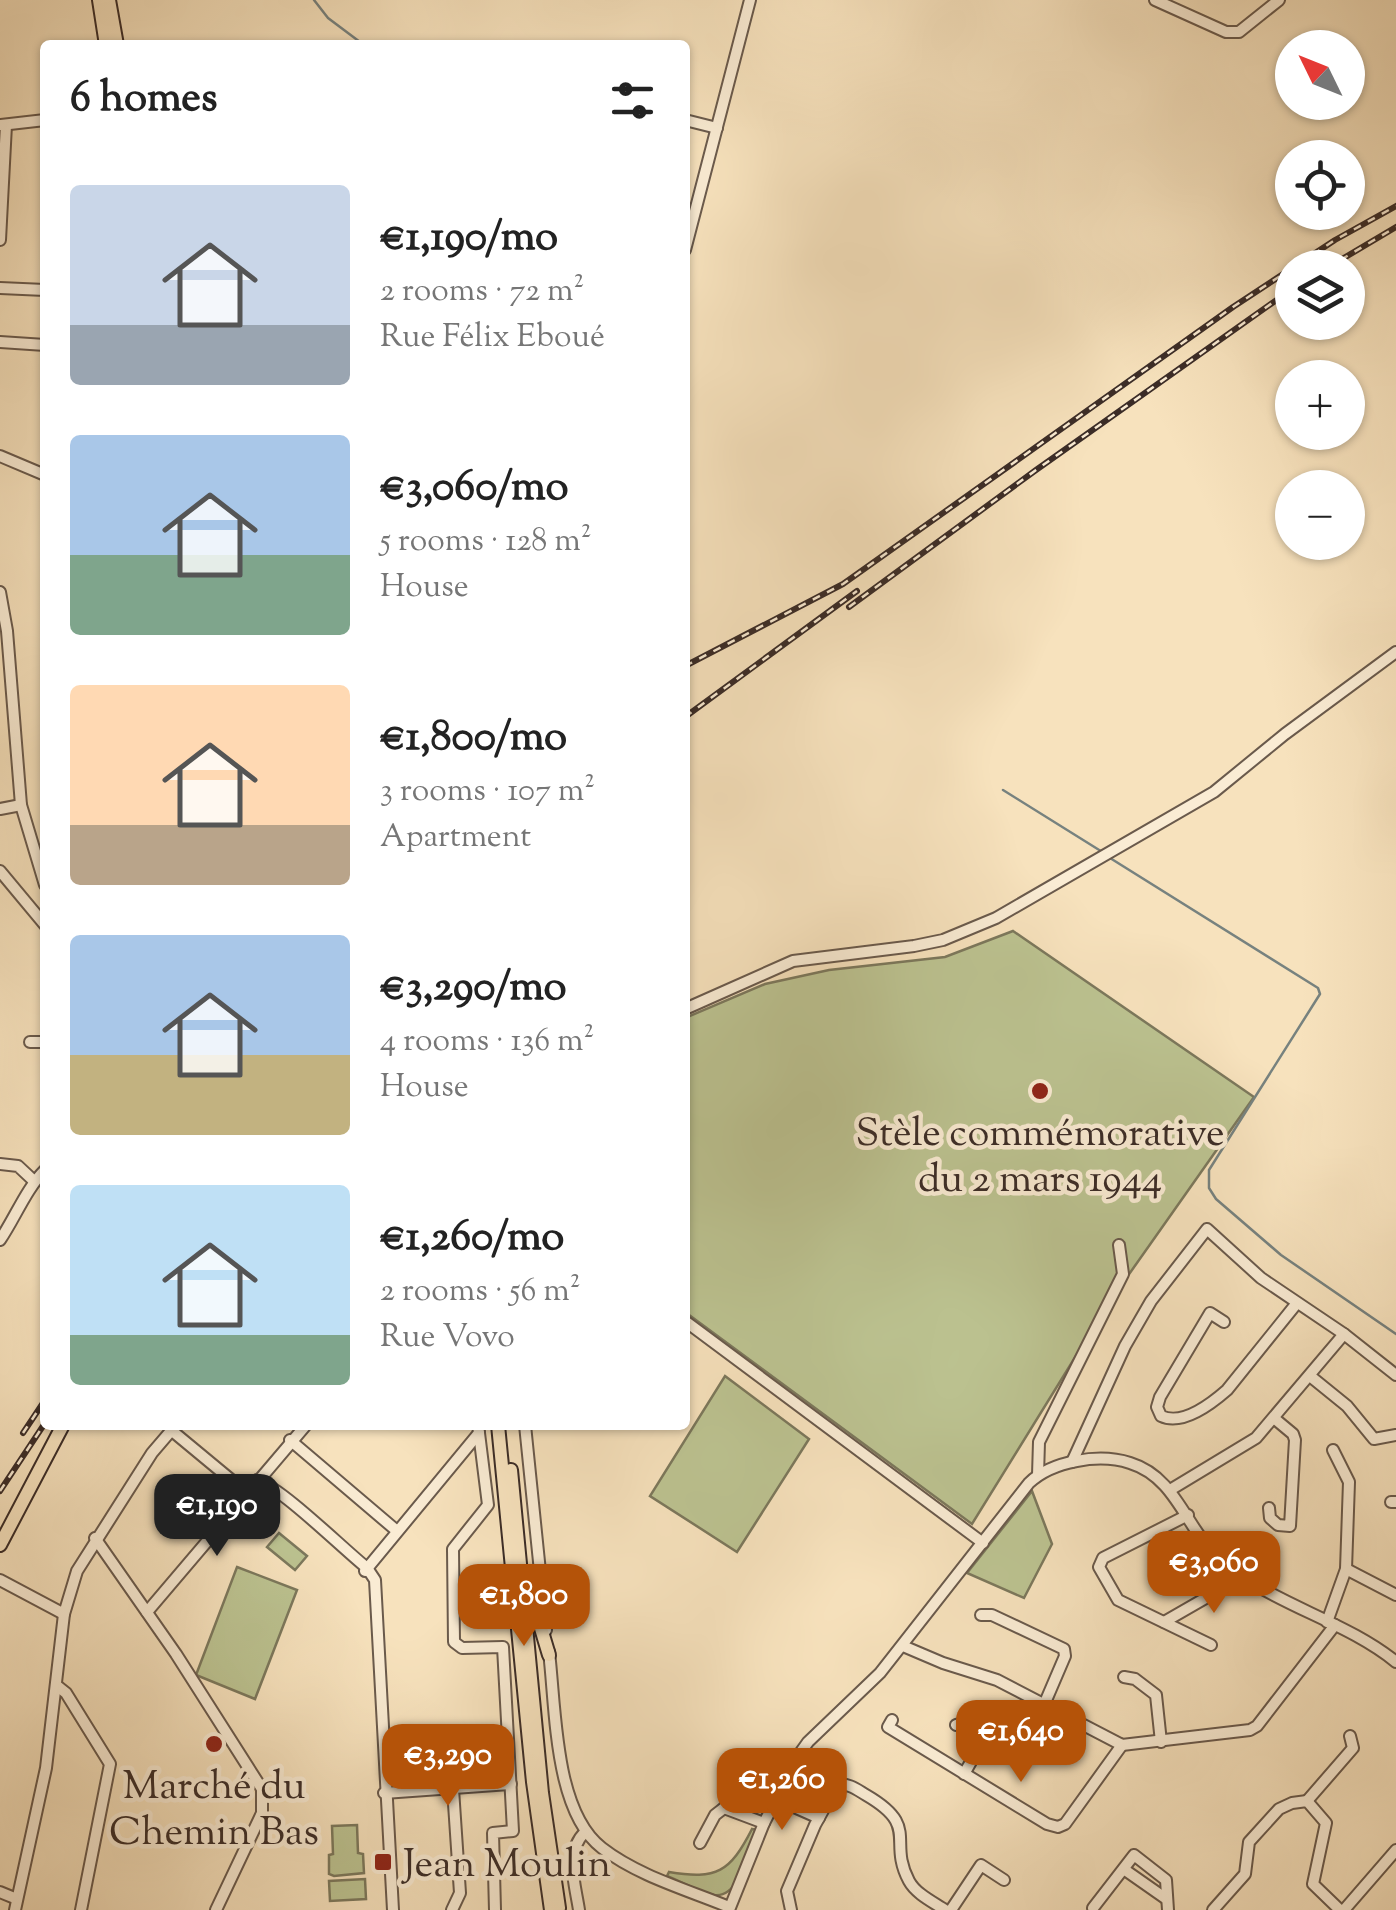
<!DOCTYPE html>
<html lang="en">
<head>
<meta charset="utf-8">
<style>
	:root { --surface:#fff; --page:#f6f6f6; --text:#222; --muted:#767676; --accent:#b45309 }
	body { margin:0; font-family:"Sorts Mill Goudy",serif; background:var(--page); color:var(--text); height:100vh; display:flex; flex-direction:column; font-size:38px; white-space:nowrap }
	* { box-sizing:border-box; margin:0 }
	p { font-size:32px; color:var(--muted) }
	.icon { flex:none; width:55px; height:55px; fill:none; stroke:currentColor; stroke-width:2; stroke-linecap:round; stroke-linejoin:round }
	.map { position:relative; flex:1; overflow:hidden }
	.sheet { position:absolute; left:40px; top:40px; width:650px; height:1390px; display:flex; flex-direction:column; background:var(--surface); border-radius:10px; box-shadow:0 2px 8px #0004 }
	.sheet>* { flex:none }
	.needle { width:65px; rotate:313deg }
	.controls { position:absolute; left:1275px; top:30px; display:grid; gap:20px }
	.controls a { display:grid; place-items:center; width:90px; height:90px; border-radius:50%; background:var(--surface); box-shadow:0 2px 8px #0004; font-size:50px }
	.price { position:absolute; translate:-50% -85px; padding:0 22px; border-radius:20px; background:var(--accent); color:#fff; font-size:32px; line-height:65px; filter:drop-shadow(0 2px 5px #0008) }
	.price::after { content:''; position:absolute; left:50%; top:60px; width:30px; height:22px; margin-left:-15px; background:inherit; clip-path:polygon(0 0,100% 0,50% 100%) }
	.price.current { background:#222; color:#fff }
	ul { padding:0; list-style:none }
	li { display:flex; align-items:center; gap:30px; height:250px; padding:0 30px }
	li span { display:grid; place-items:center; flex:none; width:280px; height:200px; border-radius:10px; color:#555 }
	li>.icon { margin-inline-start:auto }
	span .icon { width:120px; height:120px; fill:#fffc; stroke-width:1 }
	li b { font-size:42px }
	h2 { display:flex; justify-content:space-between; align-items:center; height:120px; padding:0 30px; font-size:42px }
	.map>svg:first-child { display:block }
	.green { fill:#bcc391; stroke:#7c785c; stroke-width:2.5 }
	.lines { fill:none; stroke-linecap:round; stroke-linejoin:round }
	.stream { stroke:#77827f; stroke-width:2.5 }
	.minor-casing { stroke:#6a5a4c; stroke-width:14 }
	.major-casing { stroke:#3b2c27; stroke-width:16 }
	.minor { stroke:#faecd4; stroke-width:10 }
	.major { stroke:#f7e2bd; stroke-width:12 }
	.rail-casing { stroke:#3b2c27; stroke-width:6 }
	.rail { stroke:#faecd4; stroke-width:2.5; stroke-dasharray:8; stroke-linecap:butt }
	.poi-dot { fill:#8f2418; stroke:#faecd4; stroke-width:4 }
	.labels { text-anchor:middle; stroke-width:9; stroke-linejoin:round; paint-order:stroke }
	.poi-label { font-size:40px; fill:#3b2c27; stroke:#faecd4 }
</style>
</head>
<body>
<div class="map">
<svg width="1396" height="1910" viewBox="0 0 1396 1910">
	<rect width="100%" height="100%" fill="#f7e2bd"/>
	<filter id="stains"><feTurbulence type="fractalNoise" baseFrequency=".002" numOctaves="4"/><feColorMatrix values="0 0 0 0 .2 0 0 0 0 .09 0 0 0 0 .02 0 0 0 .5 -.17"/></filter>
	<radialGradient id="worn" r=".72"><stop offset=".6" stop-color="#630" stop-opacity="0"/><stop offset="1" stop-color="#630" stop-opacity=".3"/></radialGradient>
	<g class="green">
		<polygon points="1013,931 1254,1097 1108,1304 972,1524 685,1312 685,1018 765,984 829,970 945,957"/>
		<polygon points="725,1376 809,1439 737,1552 650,1496"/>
		<polygon points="1032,1491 1052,1544 1024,1598 967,1573"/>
		<polygon points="279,1533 307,1556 295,1570 267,1547"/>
		<polygon points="237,1567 297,1590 255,1699 196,1675"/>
		<polygon points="357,1825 358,1853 363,1854 364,1873 334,1876 329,1874 329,1855 333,1854 332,1826"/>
		<path d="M752,1829L758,1830C750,1849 740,1899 714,1895C699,1892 682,1882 667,1876L669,1872C717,1880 730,1872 752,1829Z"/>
		<polygon points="365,1879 366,1899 330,1901 329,1881"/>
	</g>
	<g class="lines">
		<g class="stream">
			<polyline points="314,0 328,18 364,45"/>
			<polyline points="1003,790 1104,853"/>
			<polyline points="1110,858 1318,988 1320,994 1209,1170 1209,1188 1216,1199 1281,1255 1396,1334"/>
		</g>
		<defs>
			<g id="minor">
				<polyline points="1155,0 1226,32 1239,32 1279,0"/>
				<polyline points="685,120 717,128"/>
				<polyline points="1,125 45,120"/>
				<polyline points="0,240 6,125"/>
				<polyline points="685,250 750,0"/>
				<polyline points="0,288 45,290"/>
				<polyline points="0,342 45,345"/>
				<polyline points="0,456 45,475"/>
				<polyline points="0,592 7,631 21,805 45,885"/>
				<polyline points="0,809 21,805"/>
				<polyline points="0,871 45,925"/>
				<polyline points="685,1009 793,961 914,946 943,940 996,918 1214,792 1285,734 1396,652"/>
				<polyline points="30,1042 45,1042"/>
				<polyline points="0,1164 18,1166 34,1181"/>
				<path d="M0,1240C15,1218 26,1189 45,1170"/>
				<polyline points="685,1321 983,1543"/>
				<path d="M1224,1322L1210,1313L1160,1397L1157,1407L1161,1416C1182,1426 1211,1404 1227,1390L1297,1303"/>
				<polyline points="1310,1376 1347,1406 1374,1439 1396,1435"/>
				<polyline points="525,1425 546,1630"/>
				<polyline points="171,1430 247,1493"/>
				<polyline points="479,1433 488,1505 453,1549 454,1642 462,1648 503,1647 513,1831 493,1833 495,1910"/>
				<polyline points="290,1440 397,1531"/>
				<polyline points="1072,1462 1125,1346 1151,1301 1207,1229 1261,1278 1344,1334 1396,1375"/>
				<polyline points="1038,1475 1039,1442 1123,1274 1119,1245"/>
				<path d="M257,1480C283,1489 342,1548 367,1568L375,1580L393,1910"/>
				<polyline points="1170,1490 1256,1438 1344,1334"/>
				<polyline points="1391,1502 1396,1502"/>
				<polyline points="1269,1508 1270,1518 1278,1525 1290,1526 1295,1440 1293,1434 1275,1419"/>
				<polyline points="1188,1515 1103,1558 1099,1567 1118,1600 1211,1645"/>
				<polyline points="95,1538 176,1654 262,1789 262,1813 216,1910"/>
				<polyline points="1346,1569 1396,1595"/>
				<polyline points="365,1571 479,1433 478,1425"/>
				<polyline points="0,1580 64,1614"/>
				<polyline points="147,1612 306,1425"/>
				<polyline points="981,1615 992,1615 1064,1649 1065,1656 1044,1705"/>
				<polyline points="1164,1622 1244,1576"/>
				<polyline points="1327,1622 1346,1569 1349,1482 1333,1450"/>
				<polyline points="903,1646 943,1663 997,1680 1122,1745 1250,1730 1257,1726 1335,1625"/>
				<path d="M549,1652C556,1710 554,1811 602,1848C638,1876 688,1890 729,1907"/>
				<polyline points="1124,1677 1135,1679 1156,1695 1161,1742"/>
				<polyline points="56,1685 66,1693 110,1764 81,1910"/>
				<polyline points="892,1720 888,1727 1047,1824 1058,1827 1065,1824 1122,1745"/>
				<polyline points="956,1725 963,1723 985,1737 964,1774"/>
				<polyline points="1042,1754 1053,1750 1073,1721"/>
				<polyline points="785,1778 829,1797"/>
				<polyline points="384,1793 511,1784"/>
				<polyline points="776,1799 819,1818"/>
				<polyline points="1307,1801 1353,1748 1350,1736"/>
				<polyline points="724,1808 771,1769 789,1770"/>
				<polyline points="700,1843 715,1815 724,1808 764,1823"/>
				<polyline points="1125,1870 1165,1898"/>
				<polyline points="0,1892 17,1899"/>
				<polyline points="1093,1908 1134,1855 1166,1880 1168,1910"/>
				<polyline points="15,1910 46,1768 64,1614 77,1571 152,1453 176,1425"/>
				<polyline points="452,1910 460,1893 453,1789"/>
				<path d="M579,1910C575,1883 564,1853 585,1832"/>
				<path d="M729,1910L764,1823L798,1756L808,1742L880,1673L1029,1483C1052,1461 1099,1453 1130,1463C1176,1477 1186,1528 1217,1557C1269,1604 1343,1619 1396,1662"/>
				<path d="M791,1910L787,1891L815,1825L837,1785C849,1783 856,1789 866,1795C921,1827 887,1840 909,1881C916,1894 933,1902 945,1910"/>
				<polyline points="951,1910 981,1865 1004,1880"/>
				<polyline points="1213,1910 1245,1874 1249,1842 1279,1809 1292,1803 1307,1801 1326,1823 1313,1884 1340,1910"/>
				<polyline points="1344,1910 1396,1850"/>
			</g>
			<g id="major">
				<polyline points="99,0 106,45"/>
				<polyline points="109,0 117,45"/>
				<polyline points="498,1425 533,1782 551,1910"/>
				<polyline points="511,1470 542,1793 559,1908"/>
				<polyline points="0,1545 63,1425"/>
				<polyline points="528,1585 549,1655"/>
			</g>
		</defs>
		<use href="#minor" class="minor-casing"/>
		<use href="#major" class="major-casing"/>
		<use href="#minor" class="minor"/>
		<use href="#major" class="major"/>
		<defs>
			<g id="rail">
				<polyline points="1327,268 1396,227"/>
				<polyline points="849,607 1036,470 1292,289"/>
				<polyline points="685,666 843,584 1233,307 1335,240 1396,206"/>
				<polyline points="685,717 857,591"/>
				<polyline points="23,1433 45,1400"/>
				<polyline points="0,1491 45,1423"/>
			</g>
		</defs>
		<use href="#rail" class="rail-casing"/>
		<use href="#rail" class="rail"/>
	</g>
	<g class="poi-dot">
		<circle cx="1040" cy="1091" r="10"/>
		<circle cx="214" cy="1744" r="10"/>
		<rect x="373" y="1852" width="20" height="20" rx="5"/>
	</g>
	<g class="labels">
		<g class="poi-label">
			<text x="1040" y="1145">Stèle commémorative<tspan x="1040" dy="46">du 2 mars 1944</tspan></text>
			<text x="214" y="1798">Marché du<tspan x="214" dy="46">Chemin Bas</tspan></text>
			<text x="403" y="1876" text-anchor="start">Jean Moulin</text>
		</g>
	</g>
	<rect width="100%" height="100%" filter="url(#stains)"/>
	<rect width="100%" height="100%" fill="url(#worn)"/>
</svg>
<div class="controls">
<a><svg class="needle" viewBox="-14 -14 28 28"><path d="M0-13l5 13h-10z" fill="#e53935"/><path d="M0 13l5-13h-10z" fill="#767676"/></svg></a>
<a><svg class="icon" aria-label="locate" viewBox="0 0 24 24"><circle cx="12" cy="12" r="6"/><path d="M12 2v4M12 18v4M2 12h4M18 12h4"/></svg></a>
<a><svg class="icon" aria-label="layers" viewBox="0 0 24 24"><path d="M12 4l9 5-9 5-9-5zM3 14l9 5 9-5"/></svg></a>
<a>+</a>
<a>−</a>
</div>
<b class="price current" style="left:217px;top:1559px">€1,190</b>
<b class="price" style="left:1214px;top:1616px">€3,060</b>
<b class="price" style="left:524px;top:1649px">€1,800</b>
<b class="price" style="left:1021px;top:1785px">€1,640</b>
<b class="price" style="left:448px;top:1809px">€3,290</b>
<b class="price" style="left:782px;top:1833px">€1,260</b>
<section class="sheet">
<h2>6 homes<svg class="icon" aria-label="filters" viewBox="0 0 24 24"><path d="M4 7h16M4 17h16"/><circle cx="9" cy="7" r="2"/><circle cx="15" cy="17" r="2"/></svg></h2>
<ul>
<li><span style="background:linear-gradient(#c9d6e8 70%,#9aa5b1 0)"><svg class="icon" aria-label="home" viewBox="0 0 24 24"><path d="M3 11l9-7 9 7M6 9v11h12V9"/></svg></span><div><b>€1,190/mo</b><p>2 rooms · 72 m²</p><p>Rue Félix Eboué</p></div></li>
<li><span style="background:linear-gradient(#a9c7e8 60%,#7fa58c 0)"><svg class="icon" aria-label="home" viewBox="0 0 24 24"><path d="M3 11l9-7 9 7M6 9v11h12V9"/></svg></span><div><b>€3,060/mo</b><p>5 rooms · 128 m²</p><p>House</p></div></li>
<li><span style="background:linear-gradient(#ffd9b3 70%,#b9a48a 0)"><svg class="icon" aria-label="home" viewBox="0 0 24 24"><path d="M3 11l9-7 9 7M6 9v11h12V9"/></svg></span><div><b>€1,800/mo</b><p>3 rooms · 107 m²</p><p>Apartment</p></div></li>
<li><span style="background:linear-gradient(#a9c7e8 60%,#c2b280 0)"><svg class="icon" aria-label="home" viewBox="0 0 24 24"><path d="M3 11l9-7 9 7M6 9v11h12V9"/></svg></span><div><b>€3,290/mo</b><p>4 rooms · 136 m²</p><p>House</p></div></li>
<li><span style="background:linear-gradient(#bfe0f5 75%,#7fa58c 0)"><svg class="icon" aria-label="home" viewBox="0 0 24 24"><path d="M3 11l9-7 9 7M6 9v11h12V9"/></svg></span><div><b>€1,260/mo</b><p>2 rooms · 56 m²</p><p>Rue Vovo</p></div></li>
</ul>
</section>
</div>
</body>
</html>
